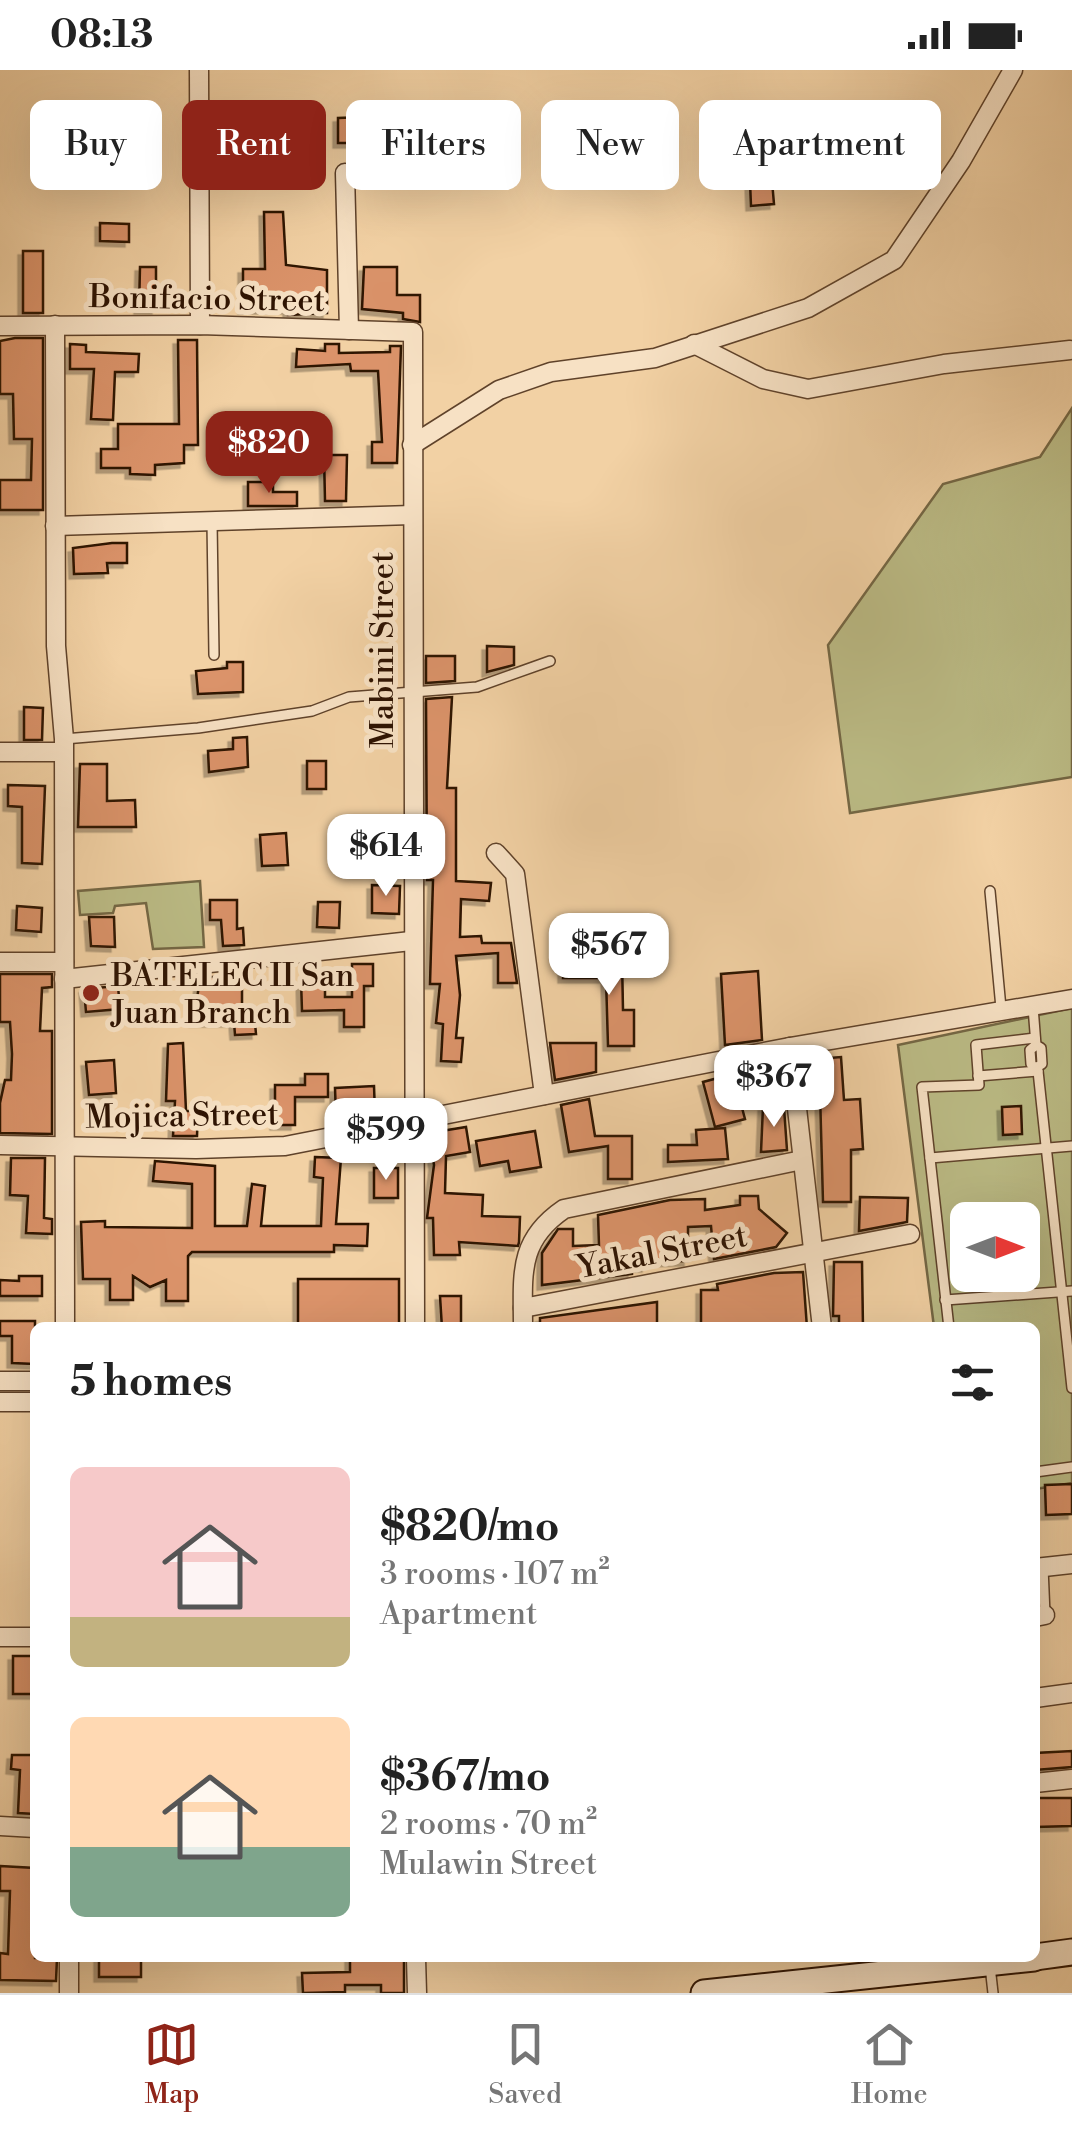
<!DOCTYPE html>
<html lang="en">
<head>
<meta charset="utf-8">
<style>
	:root { --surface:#fff; --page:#f6f6f6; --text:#222; --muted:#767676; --line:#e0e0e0; --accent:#8f2418 }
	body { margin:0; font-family:"Libre Bodoni",serif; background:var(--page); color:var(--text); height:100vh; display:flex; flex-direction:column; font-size:38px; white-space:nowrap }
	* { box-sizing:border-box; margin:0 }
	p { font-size:32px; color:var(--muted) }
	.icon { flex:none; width:55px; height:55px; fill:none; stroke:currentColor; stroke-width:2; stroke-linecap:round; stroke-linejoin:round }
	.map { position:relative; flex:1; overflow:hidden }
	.side { position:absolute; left:30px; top:1252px; width:1010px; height:640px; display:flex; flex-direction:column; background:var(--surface); border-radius:15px; box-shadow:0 10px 40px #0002 }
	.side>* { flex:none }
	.guide { position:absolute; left:30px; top:30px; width:1012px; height:90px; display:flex; gap:20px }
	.needle { width:65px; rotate:90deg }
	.controls { position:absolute; left:950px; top:1132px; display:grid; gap:20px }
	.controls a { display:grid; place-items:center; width:90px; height:90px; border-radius:15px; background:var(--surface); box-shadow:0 10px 40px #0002; font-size:50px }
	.price { position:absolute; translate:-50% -85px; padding:0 22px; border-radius:20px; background:#fff; color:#222; font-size:32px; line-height:65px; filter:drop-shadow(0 2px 5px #0008) }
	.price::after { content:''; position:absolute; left:50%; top:60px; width:30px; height:22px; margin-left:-15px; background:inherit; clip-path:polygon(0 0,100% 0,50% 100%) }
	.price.on { background:var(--accent); color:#fff }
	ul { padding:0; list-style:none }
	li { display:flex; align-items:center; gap:30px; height:250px; padding:0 40px }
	li span { display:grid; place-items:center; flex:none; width:280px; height:200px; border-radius:15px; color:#555 }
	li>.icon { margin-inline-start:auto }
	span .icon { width:120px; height:120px; fill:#fffc; stroke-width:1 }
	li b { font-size:42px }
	h2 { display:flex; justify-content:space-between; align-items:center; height:120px; padding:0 40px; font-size:42px }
	.chip { padding:0 35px; border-radius:15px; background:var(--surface); box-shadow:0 10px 40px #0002; font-size:35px; line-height:90px }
	.chip.on { background:var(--accent); color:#fff }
	.status { display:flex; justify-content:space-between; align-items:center; height:70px; padding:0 50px; background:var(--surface); direction:ltr }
	.status svg { height:28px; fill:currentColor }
	.tabs { display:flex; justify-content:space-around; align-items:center; height:140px; border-top:2px solid var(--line); background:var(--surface); font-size:28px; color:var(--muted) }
	.tabs a { display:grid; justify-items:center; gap:5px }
	.tabs .on { color:var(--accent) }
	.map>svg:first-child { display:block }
	.green { fill:#bbbb85; stroke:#746744; stroke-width:2.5; fill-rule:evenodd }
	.building { fill:#db936b; stroke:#2e1302; stroke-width:2.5; filter:url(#shadow) }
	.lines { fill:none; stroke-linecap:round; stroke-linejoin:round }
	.service-casing { stroke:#5f422a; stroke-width:12 }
	.minor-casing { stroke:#5f422a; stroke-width:21 }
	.secondary-casing { stroke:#2e1302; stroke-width:29 }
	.service { stroke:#f7e1c4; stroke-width:9 }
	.minor { stroke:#f7e1c4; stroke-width:18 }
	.secondary { stroke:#f7e1c4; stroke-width:25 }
	.poi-dot { fill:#8f2418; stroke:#f7e1c4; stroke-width:4 }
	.labels { text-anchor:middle; stroke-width:10; stroke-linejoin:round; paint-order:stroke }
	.street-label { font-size:32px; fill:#2e1302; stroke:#f7e1c4 }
	.poi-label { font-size:32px; fill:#2e1302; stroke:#f7e1c4; text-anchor:start }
</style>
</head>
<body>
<div class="status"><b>08:13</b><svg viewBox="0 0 49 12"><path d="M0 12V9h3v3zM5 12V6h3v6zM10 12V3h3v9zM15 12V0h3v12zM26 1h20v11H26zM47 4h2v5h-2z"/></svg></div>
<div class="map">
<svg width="1072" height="1923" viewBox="0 0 1072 1923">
	<defs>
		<filter id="shadow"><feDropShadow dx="-4.5" dy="4.5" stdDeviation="0" flood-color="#0004"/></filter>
	</defs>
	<rect width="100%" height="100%" fill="#f2d1a4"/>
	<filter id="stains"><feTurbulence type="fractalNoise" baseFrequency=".002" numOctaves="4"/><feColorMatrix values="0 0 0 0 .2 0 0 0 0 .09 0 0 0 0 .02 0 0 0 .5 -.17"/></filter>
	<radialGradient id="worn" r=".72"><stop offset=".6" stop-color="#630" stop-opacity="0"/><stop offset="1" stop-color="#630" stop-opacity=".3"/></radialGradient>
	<g class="green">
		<polygon points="1072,338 1072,707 850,743 828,575 943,414 1040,387"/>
		<polygon points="200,811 204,877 153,879 146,833 115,836 113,843 80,845 78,821"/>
		<path d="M1072,938V1413L1035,1419V1258L934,1257L898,975ZM968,1150H1022V1205H968Z"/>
	</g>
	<g class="building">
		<polygon points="393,46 394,101 366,103 363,73 338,73 338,48"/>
		<polygon points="56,59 78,61 76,86 54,85"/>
		<polygon points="105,66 132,68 130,95 103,93"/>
		<polygon points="772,111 774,134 751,136 750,112"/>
		<polygon points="264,142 283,142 286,195 327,200 327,243 288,245 288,239 243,239 243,199 265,199"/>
		<polygon points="100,153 129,154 129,172 100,171"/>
		<rect x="23" y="181" width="20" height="62"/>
		<polygon points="140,197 156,197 156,239 139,239"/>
		<polygon points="364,197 397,197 397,225 420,225 420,252 403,249 403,243 362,239"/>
		<polygon points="15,268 43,268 43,440 0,440 0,410 31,410 32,369 14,369 13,324 0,324 0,271"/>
		<polygon points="178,270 197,270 198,375 184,375 184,393 155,395 155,405 130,404 130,398 101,398 101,379 118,379 118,354 179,354"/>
		<polygon points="70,274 86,275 86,282 139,284 138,302 115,302 113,350 91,349 94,299 70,299"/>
		<polygon points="325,274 339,274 339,283 390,282 390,276 401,276 397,393 372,393 372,372 382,372 378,301 351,301 350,294 296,297 297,279 325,281"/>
		<polygon points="324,385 347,385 346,431 325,431"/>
		<polygon points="248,412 273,412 273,422 297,422 297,436 248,436"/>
		<polygon points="112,473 127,473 127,493 107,493 108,503 74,504 73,478"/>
		<polygon points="487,576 514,577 514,595 487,602"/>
		<polygon points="426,586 455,586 455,611 426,613"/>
		<polygon points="227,592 243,592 243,622 198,624 196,601 227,598"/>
		<polygon points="452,627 447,718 456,718 456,811 491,813 489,831 461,829 460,867 481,866 482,873 511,873 517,913 498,913 498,883 456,886 460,925 456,968 463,968 461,992 441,991 443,954 436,953 440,914 430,914 433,810 427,810 426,629"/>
		<polygon points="24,637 43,638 42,670 24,670"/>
		<polygon points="247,667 248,697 209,702 208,681 233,679 233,668"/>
		<rect x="307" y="691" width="19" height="28"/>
		<polygon points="80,694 107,694 107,731 135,730 136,757 78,757"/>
		<polygon points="8,715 45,716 42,794 22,793 22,737 8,736"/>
		<polygon points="286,763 288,795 262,796 260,765"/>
		<polygon points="372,815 400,816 399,844 372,843"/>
		<polygon points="210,830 237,830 237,859 243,858 244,875 223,876 221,850 210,850"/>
		<polygon points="318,832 340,832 339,858 317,857"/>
		<polygon points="17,836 42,838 41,862 16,860"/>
		<polygon points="89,847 114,847 115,877 91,876"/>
		<polygon points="622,889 623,940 634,940 634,976 608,976 606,908 563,908 563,894"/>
		<polygon points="352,894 373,894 373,916 364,916 364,957 344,957 344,940 302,941 301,910 325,909 325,927 352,927"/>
		<polygon points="758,901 762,970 725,975 721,904"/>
		<polygon points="0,904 52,904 52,917 42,918 40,961 52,961 52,1064 0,1063 0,1033 5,1010 11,1010 12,984 10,952 0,952"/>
		<polygon points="200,907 242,907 242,943 254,942 256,964 235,965 234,952 194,952"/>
		<polygon points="118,916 120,939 86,942 84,919"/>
		<polygon points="183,973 186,1041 198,1041 197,1066 173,1066 175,1031 166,1031 168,974"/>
		<polygon points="550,973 596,973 596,1002 555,1010"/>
		<polygon points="841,987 844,1030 860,1029 863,1079 851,1080 851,1132 823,1132 820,1023 808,1024 805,990"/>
		<polygon points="114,990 116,1023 89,1025 86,992"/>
		<polygon points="305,1004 328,1004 328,1027 295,1027 295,1055 275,1055 275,1015 305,1015"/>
		<polygon points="733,1004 745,1049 715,1057 703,1012"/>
		<polygon points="374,1016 375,1044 336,1046 335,1018"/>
		<polygon points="589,1029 595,1066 632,1066 632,1109 608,1109 608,1076 569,1082 561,1035"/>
		<polygon points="1021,1036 1022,1064 1003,1065 1002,1037"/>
		<polygon points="763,1037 784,1038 787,1080 761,1082"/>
		<polygon points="466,1057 470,1082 446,1086 445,1123 483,1125 482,1146 520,1147 519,1172 518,1176 459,1172 460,1185 434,1185 433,1148 427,1148 434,1095 429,1063"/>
		<polygon points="725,1058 728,1089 668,1092 668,1075 697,1075 696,1060"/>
		<polygon points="535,1061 541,1097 510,1102 508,1091 480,1096 476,1071"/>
		<polygon points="315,1087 341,1088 336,1154 368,1154 367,1176 334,1175 334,1182 192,1182 188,1186 188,1231 166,1231 166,1210 150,1217 133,1206 133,1230 110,1230 110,1209 83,1209 81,1152 105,1151 105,1157 192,1158 192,1114 153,1111 155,1091 215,1096 215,1156 247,1156 252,1114 265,1116 261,1156 321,1156 323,1108 314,1107"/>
		<polygon points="11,1088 45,1088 44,1148 52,1149 52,1164 26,1163 28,1126 10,1125"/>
		<rect x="374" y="1098" width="24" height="30"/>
		<polygon points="740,1126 758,1126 759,1139 787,1163 776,1177 714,1189 711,1156 688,1157 688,1191 646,1192 646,1197 632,1197 632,1204 542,1215 542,1183 558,1159 573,1159 573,1176 599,1175 598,1145 670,1130 705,1129 705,1140 740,1135"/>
		<polygon points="860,1127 908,1128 907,1152 859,1161"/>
		<polygon points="834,1192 862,1192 863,1258 839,1258 839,1246 833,1246"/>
		<polygon points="803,1202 807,1258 701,1258 701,1220 718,1220 717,1214 774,1203"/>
		<polygon points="19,1206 42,1206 42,1226 0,1226 0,1210 19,1211"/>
		<rect x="298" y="1209" width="101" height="49"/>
		<polygon points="440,1226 461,1226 461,1258 442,1258"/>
		<polygon points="657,1232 657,1258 540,1258 540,1248"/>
		<polygon points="0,1251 35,1251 35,1294 12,1293 12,1266 0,1266"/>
		<polygon points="1072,1414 1072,1444 1046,1445 1045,1415"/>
		<rect x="13" y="1586" width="22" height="38"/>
		<polygon points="1072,1681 1072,1697 1035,1700 1035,1683"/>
		<polygon points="12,1685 35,1685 35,1744 18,1743 20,1700 11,1699"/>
		<polygon points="1035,1728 1072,1728 1072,1756 1035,1757"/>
		<polygon points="0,1796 35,1798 35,1888 57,1888 56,1911 0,1910 0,1883 8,1884 10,1821 0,1821"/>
		<rect x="99" y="1888" width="42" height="19"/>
		<polygon points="350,1888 404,1888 404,1923 381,1923 381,1915 345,1915 345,1922 303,1923 302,1903 350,1902"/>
	</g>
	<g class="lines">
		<defs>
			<g id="service">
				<polyline points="212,452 214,585"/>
				<polyline points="64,669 198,658 312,641 349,627 477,617 550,591"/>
				<polyline points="990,821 1001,938"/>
				<polyline points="1033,937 1036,975 1041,978 1042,994 1037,997"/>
				<polyline points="1036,975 1030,980 1031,994 1038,1001 1072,1318"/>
				<polyline points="978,1006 1038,1001"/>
				<polyline points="930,1088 1072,1076"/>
				<polyline points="945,1230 1072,1221"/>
				<polyline points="949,1258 922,1017 979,1015 976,975 1035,968"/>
				<polyline points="1035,1402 1072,1397"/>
				<polyline points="1043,1497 1045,1545"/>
				<polyline points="990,1896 993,1923"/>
			</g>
			<g id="minor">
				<polyline points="199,0 200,255"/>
				<polyline points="345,103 349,260"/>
				<polyline points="55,255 56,576 64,669 65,1258"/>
				<polyline points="0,256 200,255 413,262 415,1258"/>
				<polyline points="694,274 763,309 808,319 944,294 1070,280"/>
				<polyline points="412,375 499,320 551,302 655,288 808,238 894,190 961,91 1013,0"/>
				<polyline points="55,456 412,445"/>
				<polyline points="0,682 61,682"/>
				<polyline points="496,783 515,804 544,1025"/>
				<polyline points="0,892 64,892"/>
				<polyline points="64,909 411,871"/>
				<polyline points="790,977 822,1258"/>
				<polyline points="0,1075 196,1079 285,1076 790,977 1072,929"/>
				<polyline points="523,1238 910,1164"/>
				<path d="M523,1258C523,1205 517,1171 564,1139L802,1090"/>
				<polyline points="0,1311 35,1311"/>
				<polyline points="0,1332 35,1332"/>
				<polyline points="1035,1498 1072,1494"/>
				<polyline points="1035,1547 1045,1545"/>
				<polyline points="0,1567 35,1567"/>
				<polyline points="1035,1628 1072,1623"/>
				<polyline points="1035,1713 1072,1709"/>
				<polyline points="0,1756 35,1758"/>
				<polyline points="69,1888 69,1923"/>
				<polyline points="416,1888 417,1923"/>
			</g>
			<g id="secondary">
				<polyline points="1035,1887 1072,1882"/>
				<polyline points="704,1923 1034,1888"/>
			</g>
		</defs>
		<use href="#service" class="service-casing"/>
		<use href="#minor" class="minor-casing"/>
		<use href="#secondary" class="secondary-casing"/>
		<use href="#service" class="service"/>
		<use href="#minor" class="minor"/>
		<use href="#secondary" class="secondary"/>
	</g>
	<circle class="poi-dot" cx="91" cy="923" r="10"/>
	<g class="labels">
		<g class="street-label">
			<text transform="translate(207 228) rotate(1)" y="11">Bonifacio Street</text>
			<text transform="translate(382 580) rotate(-90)" y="11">Mabini Street</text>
			<text transform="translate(182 1045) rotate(-1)" y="11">Mojica Street</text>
			<text transform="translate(662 1181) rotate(-11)" y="11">Yakal Street</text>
		</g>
		<g class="poi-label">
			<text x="111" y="916">BATELEC II San<tspan x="111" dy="37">Juan Branch</tspan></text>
		</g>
	</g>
	<rect width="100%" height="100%" filter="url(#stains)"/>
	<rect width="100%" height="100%" fill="url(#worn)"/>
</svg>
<div class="controls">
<a><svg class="needle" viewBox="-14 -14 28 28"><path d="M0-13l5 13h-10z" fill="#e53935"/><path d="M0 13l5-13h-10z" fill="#767676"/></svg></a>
</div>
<b class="price on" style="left:269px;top:426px">$820</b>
<b class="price" style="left:386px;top:829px">$614</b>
<b class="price" style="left:609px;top:928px">$567</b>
<b class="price" style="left:774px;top:1060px">$367</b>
<b class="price" style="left:386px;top:1113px">$599</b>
<div class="guide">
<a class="chip">Buy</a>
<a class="chip on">Rent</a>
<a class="chip">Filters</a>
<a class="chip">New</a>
<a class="chip">Apartment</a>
</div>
<section class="side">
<h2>5 homes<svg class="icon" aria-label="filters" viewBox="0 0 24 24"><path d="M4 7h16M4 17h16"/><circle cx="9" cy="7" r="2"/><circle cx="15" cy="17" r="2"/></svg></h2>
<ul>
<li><span style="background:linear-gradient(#f6c9c9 75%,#c2b280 0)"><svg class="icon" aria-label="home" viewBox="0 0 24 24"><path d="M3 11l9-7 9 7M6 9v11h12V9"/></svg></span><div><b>$820/mo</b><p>3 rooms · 107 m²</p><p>Apartment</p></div></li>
<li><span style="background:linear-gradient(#ffd9b3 65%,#7fa58c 0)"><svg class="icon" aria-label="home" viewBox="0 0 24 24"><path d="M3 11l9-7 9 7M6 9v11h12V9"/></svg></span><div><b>$367/mo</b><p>2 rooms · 70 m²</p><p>Mulawin Street</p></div></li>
</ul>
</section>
</div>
<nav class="tabs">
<a class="on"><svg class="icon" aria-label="map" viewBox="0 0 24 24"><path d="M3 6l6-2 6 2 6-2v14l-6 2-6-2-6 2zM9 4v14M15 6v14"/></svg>Map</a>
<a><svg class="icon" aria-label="saved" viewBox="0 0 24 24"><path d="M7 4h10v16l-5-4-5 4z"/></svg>Saved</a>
<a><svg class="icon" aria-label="home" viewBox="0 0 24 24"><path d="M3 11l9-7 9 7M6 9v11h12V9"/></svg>Home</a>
</nav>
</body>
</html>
